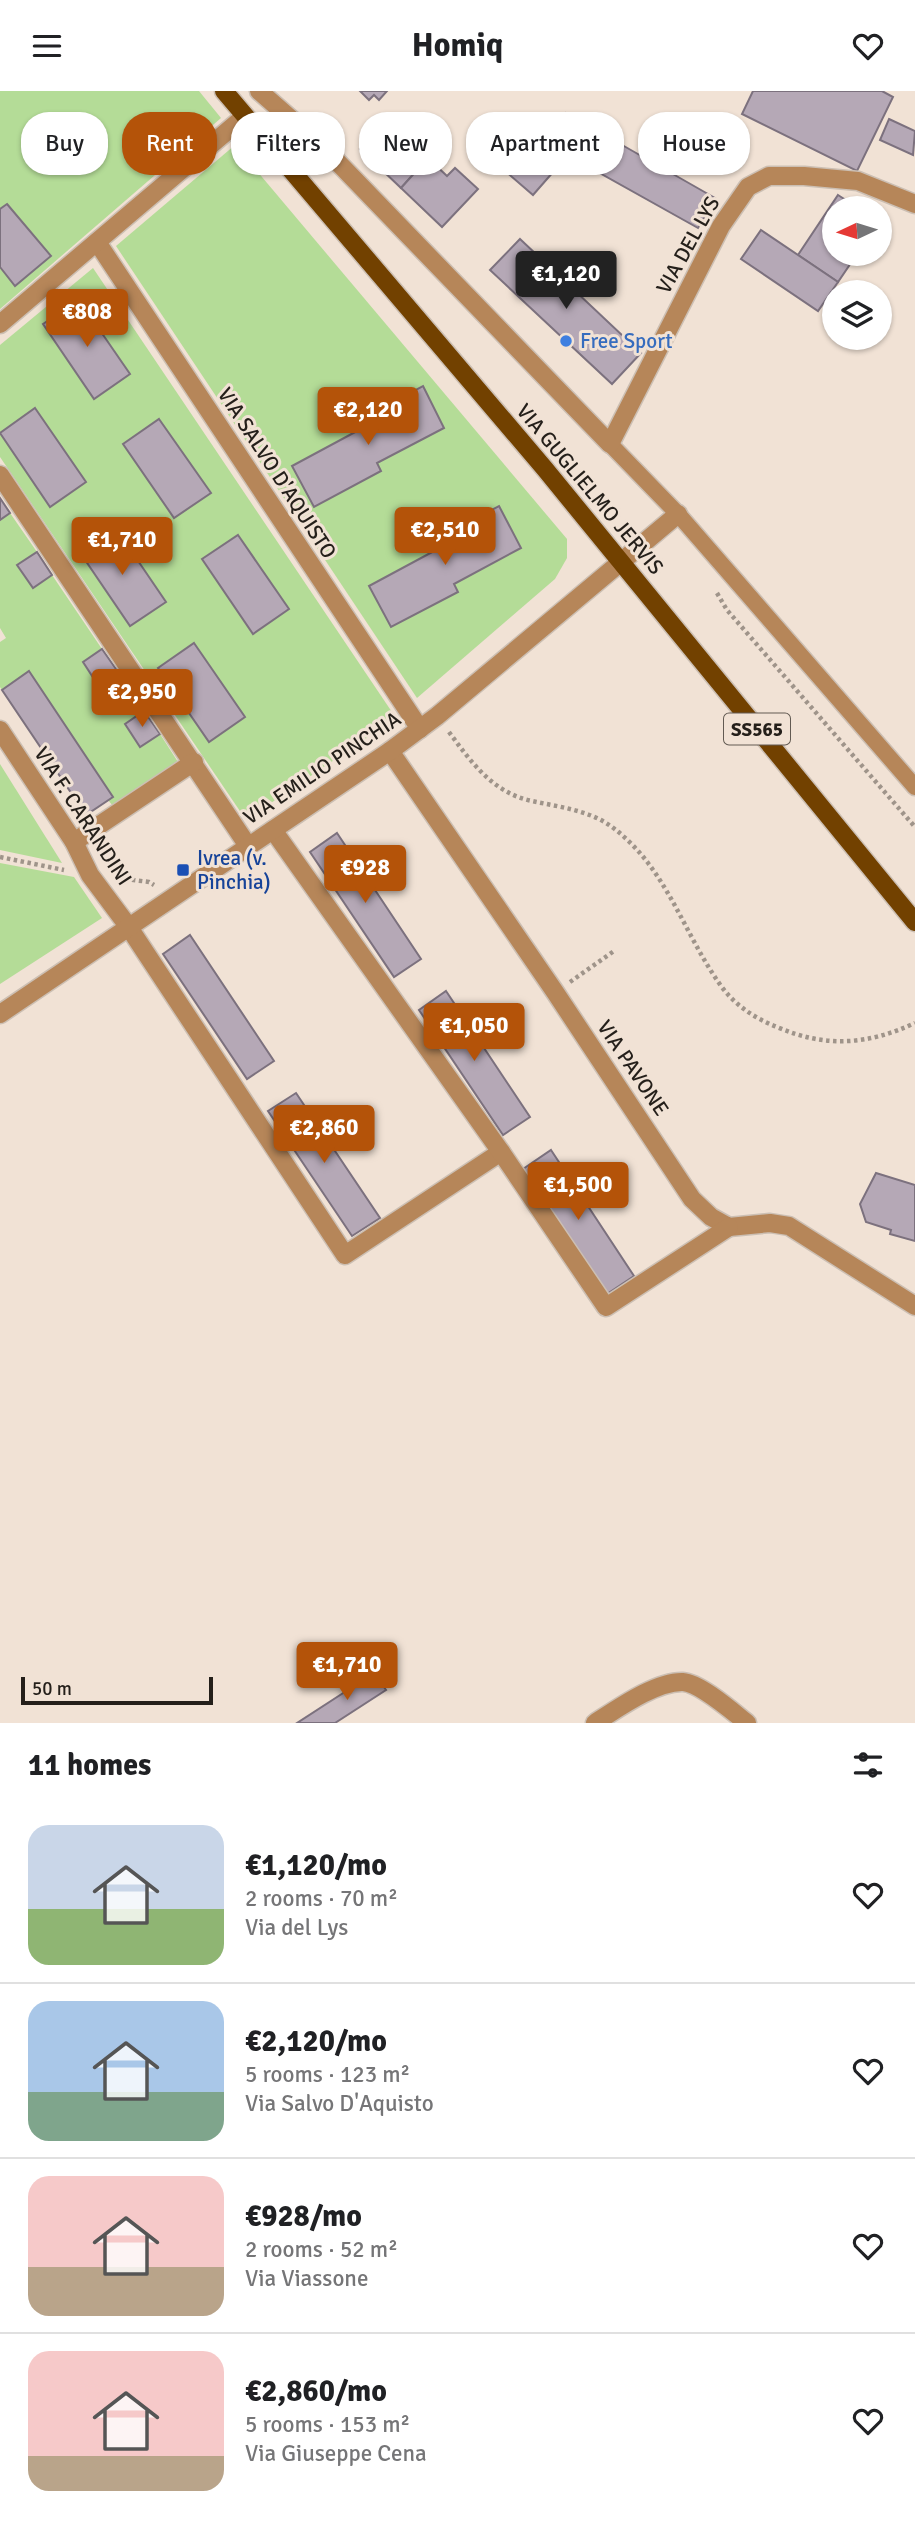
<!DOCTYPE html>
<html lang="en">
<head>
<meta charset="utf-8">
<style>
	:root { --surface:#fff; --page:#f2f2f2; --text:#202124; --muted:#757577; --line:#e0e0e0; --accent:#b45309 }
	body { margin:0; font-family:Signika,sans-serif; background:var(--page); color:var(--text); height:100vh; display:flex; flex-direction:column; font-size:26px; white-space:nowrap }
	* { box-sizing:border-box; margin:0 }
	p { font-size:23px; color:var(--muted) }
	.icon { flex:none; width:38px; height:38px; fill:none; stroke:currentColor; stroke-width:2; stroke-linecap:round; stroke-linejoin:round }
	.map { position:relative; height:1632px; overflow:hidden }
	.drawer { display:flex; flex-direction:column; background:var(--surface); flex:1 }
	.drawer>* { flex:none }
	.hud { position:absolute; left:21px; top:21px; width:873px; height:63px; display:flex; gap:14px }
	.needle { width:46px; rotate:266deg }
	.controls { position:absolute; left:822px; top:105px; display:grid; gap:14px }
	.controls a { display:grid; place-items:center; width:70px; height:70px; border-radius:50%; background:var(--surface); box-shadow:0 2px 5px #0004; font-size:35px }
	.scale { position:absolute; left:21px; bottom:18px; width:192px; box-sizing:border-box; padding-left:7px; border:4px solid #241f1a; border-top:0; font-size:19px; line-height:24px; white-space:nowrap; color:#241f1a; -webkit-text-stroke:5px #f1e2d5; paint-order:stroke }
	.price { position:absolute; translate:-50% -60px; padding:0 16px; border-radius:7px; background:var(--accent); color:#fff; font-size:23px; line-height:46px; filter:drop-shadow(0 2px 4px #0008) }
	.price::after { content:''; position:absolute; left:50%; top:42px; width:21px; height:16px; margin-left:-10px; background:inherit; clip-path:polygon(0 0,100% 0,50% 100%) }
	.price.current { background:#222; color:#fff }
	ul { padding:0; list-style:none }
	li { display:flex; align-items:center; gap:21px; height:175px; padding:0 28px }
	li+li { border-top:2px solid var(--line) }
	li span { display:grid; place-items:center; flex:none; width:196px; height:140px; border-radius:21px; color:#555 }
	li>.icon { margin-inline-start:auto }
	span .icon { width:84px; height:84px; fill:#fffc; stroke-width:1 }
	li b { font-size:30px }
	h2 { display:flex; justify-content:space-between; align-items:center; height:84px; padding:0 28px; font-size:30px }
	.chip { padding:0 24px; border-radius:28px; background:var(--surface); box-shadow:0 2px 5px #0004; font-size:24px; line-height:63px }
	.chip.current { background:var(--accent); color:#fff }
	header { display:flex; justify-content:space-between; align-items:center; height:91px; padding:0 28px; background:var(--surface); font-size:32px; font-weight:700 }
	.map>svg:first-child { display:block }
	.green { fill:#b4dc97 }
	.building { fill:#b5a8b6; stroke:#7c717e; stroke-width:2 }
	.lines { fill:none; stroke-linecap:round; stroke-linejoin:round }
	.service-casing { stroke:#ccbfb3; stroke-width:19 }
	.minor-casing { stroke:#ccbfb3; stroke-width:21 }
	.tertiary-casing { stroke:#ccbfb3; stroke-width:21 }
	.primary-casing { stroke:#ccbfb3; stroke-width:21 }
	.path { stroke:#9f948a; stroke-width:4.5; stroke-dasharray:3.5 3.5; stroke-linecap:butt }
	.service { stroke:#b68659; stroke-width:16 }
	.minor { stroke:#b68659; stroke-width:18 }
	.tertiary { stroke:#b68659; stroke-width:18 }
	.primary { stroke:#724100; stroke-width:18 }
	.shop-dot { fill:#3f7fe0; stroke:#f1e2d5; stroke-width:2.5 }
	.transit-dot { fill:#1a4fb4; stroke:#f1e2d5; stroke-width:2.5 }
	.labels { text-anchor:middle; stroke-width:6; stroke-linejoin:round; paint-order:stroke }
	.shield { fill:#f1e2d5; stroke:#625a52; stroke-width:2 }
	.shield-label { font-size:19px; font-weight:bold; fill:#241f1a }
	.street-label { font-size:21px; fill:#241f1a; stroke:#f1e2d5 }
	.shop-label { font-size:21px; fill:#366cbe; stroke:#f1e2d5; text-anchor:start }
	.transit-label { font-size:21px; fill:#164399; stroke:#f1e2d5; text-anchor:start }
</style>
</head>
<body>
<header><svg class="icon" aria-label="menu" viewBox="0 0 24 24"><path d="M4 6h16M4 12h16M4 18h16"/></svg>Homiq<svg class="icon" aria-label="heart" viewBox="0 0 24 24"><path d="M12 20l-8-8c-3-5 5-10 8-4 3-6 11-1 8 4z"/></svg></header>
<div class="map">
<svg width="915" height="1632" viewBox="0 0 915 1632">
	<rect width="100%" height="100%" fill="#f1e2d5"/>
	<g class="green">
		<polygon points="0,0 199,0 221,27 0,218"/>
		<polygon points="235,54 567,448 567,467 555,488 417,607 116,155"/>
		<polygon points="93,177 396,627 246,729 0,366 0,254"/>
		<polygon points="10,422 37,461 17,475 33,497 52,484 102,558 83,571 98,593 118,581 144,620 125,633 140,656 160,643 178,671 113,715 108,709 113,705 29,581 2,599 0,596 0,551 6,547 0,537 0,429"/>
		<polygon points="0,673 62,772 0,759"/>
		<polygon points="0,772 74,786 102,827 0,893"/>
	</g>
	<g class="building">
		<polygon points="360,0 387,0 379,9 374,4 369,9"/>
		<polygon points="753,0 882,0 893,6 857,80 742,23"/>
		<polygon points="566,22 715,107 698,137 548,53"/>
		<polygon points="889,28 915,40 913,64 880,49"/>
		<polygon points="387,29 428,67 401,97 360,58"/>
		<polygon points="532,46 561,72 533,104 504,79"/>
		<polygon points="428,67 447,85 455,77 478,98 442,136 401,97"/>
		<polygon points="838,104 858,117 835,117 835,163 857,163 838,191 798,164"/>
		<polygon points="7,113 51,165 15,195 0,176 0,118"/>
		<polygon points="761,139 838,191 818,220 741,168"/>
		<polygon points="520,148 641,262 612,293 490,179"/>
		<polygon points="79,209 130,283 94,308 43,233"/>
		<polygon points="423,295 444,337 377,372 381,380 314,416 292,375 359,339 355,331"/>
		<polygon points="35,317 86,391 50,416 0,342"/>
		<polygon points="159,328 211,402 174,427 123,353"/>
		<polygon points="0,407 10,422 0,429"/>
		<polygon points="499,415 521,457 454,493 458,501 391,536 369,495 436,459 432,451"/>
		<polygon points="115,436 166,511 130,535 79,460"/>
		<polygon points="238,444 289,518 253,543 202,468"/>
		<polygon points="37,461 52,484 33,497 17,474"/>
		<polygon points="194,552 245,626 209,651 158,577"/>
		<polygon points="102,558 118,581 98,594 83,571"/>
		<polygon points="29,580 113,706 86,724 2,599"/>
		<polygon points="144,620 160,643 140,656 125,633"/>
		<polygon points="337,742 421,868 394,886 310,761"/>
		<polygon points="190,844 274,970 247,988 163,863"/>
		<polygon points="446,900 530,1026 503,1044 419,919"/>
		<polygon points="296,1002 380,1127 352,1145 268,1020"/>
		<polygon points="551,1059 634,1185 607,1203 523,1078"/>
		<polygon points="876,1082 915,1094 915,1150 890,1143 891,1139 866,1131 860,1113"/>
		<polygon points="374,1582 386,1599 335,1632 297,1632"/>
	</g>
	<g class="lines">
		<defs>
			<polyline id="service" points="610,353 678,423 915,696"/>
			<g id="minor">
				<polyline points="259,0 324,57 610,353 721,135 748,96 769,85 804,85 858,90 915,113"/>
				<polyline points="97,151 420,638"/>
				<polyline points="0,233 245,25"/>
				<polyline points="0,384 248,755"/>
				<polyline points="621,471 678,423"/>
				<polyline points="0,639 74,751 90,784 128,835 345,1164 501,1061"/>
				<polyline points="390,660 555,901 692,1108 711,1126 729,1136 770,1132 789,1135 915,1215"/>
				<polyline points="273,739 501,1061 606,1216 729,1136"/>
				<polyline points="74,751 194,671"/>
				<path d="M595,1632C617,1618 656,1590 683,1591C700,1592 733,1621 747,1632"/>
			</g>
			<polyline id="tertiary" points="0,923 390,660 437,625 621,471"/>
			<polyline id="primary" points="224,0 545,378 915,831"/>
		</defs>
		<use href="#service" class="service-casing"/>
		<use href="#minor" class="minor-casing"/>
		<use href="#tertiary" class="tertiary-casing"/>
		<use href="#primary" class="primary-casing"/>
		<g class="path">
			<polyline points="717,502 727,519 915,736"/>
			<path d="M449,641C471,671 493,702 532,710C559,716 589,719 612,736C666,776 682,839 719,892C733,913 754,927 777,936C826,957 867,954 915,932"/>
			<polyline points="0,766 64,779"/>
			<polyline points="118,787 149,791 154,794"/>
			<polyline points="570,891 614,860"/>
		</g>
		<use href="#service" class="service"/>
		<use href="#minor" class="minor"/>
		<use href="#tertiary" class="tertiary"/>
		<use href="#primary" class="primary"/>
	</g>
	<circle class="shop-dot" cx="566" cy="250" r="7"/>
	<rect class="transit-dot" x="176" y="772" width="14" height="14" rx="3.5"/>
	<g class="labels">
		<rect class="shield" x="724" y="622.5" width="66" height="31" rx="5"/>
		<g class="shield-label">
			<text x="757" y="645">SS565</text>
		</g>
		<g class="street-label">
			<text transform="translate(688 154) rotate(-61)" y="7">VIA DEL LYS</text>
			<text transform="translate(277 382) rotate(57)" y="7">VIA SALVO D'AQUISTO</text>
			<text transform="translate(590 398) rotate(50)" y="7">VIA GUGLIELMO JERVIS</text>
			<text transform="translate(322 677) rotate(-34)" y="7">VIA EMILIO PINCHIA</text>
			<text transform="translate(83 725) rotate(57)" y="7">VIA F. CARANDINI</text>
			<text transform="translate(633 977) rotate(56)" y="7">VIA PAVONE</text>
		</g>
		<g class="shop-label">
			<text x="580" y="257">Free Sport</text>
		</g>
		<g class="transit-label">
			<text x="197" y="774">Ivrea (v.<tspan x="197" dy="24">Pinchia)</tspan></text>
		</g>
	</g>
</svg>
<div class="controls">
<a><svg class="needle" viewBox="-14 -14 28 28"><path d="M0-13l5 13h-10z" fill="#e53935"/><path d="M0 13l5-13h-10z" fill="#757577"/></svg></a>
<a><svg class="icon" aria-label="layers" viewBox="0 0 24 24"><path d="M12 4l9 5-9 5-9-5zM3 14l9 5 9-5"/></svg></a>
</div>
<div class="scale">50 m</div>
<b class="price current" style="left:566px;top:220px">€1,120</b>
<b class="price" style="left:87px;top:258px">€808</b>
<b class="price" style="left:368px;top:356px">€2,120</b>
<b class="price" style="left:445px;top:476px">€2,510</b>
<b class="price" style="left:122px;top:486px">€1,710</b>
<b class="price" style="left:142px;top:638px">€2,950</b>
<b class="price" style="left:365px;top:814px">€928</b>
<b class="price" style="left:474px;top:972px">€1,050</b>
<b class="price" style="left:324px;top:1074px">€2,860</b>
<b class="price" style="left:578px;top:1131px">€1,500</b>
<b class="price" style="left:347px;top:1611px">€1,710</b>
<div class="hud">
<a class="chip">Buy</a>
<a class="chip current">Rent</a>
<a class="chip">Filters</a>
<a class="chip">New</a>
<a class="chip">Apartment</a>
<a class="chip">House</a>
</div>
</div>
<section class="drawer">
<h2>11 homes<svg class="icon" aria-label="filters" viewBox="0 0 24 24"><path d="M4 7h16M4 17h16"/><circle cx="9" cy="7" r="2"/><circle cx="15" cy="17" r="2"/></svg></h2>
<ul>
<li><span style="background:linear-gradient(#c9d6e8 60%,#8fb573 0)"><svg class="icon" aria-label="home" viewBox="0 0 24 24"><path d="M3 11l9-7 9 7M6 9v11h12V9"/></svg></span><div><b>€1,120/mo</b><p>2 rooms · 70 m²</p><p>Via del Lys</p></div><svg class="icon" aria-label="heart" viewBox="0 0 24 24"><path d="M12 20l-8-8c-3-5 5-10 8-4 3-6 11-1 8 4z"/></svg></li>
<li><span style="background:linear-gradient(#a9c7e8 65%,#7fa58c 0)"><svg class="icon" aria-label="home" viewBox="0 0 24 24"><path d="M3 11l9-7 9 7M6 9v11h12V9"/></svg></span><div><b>€2,120/mo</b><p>5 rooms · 123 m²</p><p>Via Salvo D'Aquisto</p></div><svg class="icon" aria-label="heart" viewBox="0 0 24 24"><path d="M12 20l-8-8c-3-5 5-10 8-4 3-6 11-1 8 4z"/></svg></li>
<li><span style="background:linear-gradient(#f6c9c9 65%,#b9a48a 0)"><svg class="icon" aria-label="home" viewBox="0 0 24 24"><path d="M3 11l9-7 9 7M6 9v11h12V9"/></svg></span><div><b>€928/mo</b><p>2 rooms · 52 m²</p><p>Via Viassone</p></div><svg class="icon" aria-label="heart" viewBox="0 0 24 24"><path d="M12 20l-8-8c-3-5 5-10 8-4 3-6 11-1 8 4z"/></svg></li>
<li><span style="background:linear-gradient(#f6c9c9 75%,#b9a48a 0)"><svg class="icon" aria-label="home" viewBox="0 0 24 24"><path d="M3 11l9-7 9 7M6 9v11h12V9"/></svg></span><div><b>€2,860/mo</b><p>5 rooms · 153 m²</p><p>Via Giuseppe Cena</p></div><svg class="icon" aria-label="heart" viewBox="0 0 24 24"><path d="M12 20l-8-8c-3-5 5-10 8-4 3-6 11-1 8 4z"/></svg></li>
</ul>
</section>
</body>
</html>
